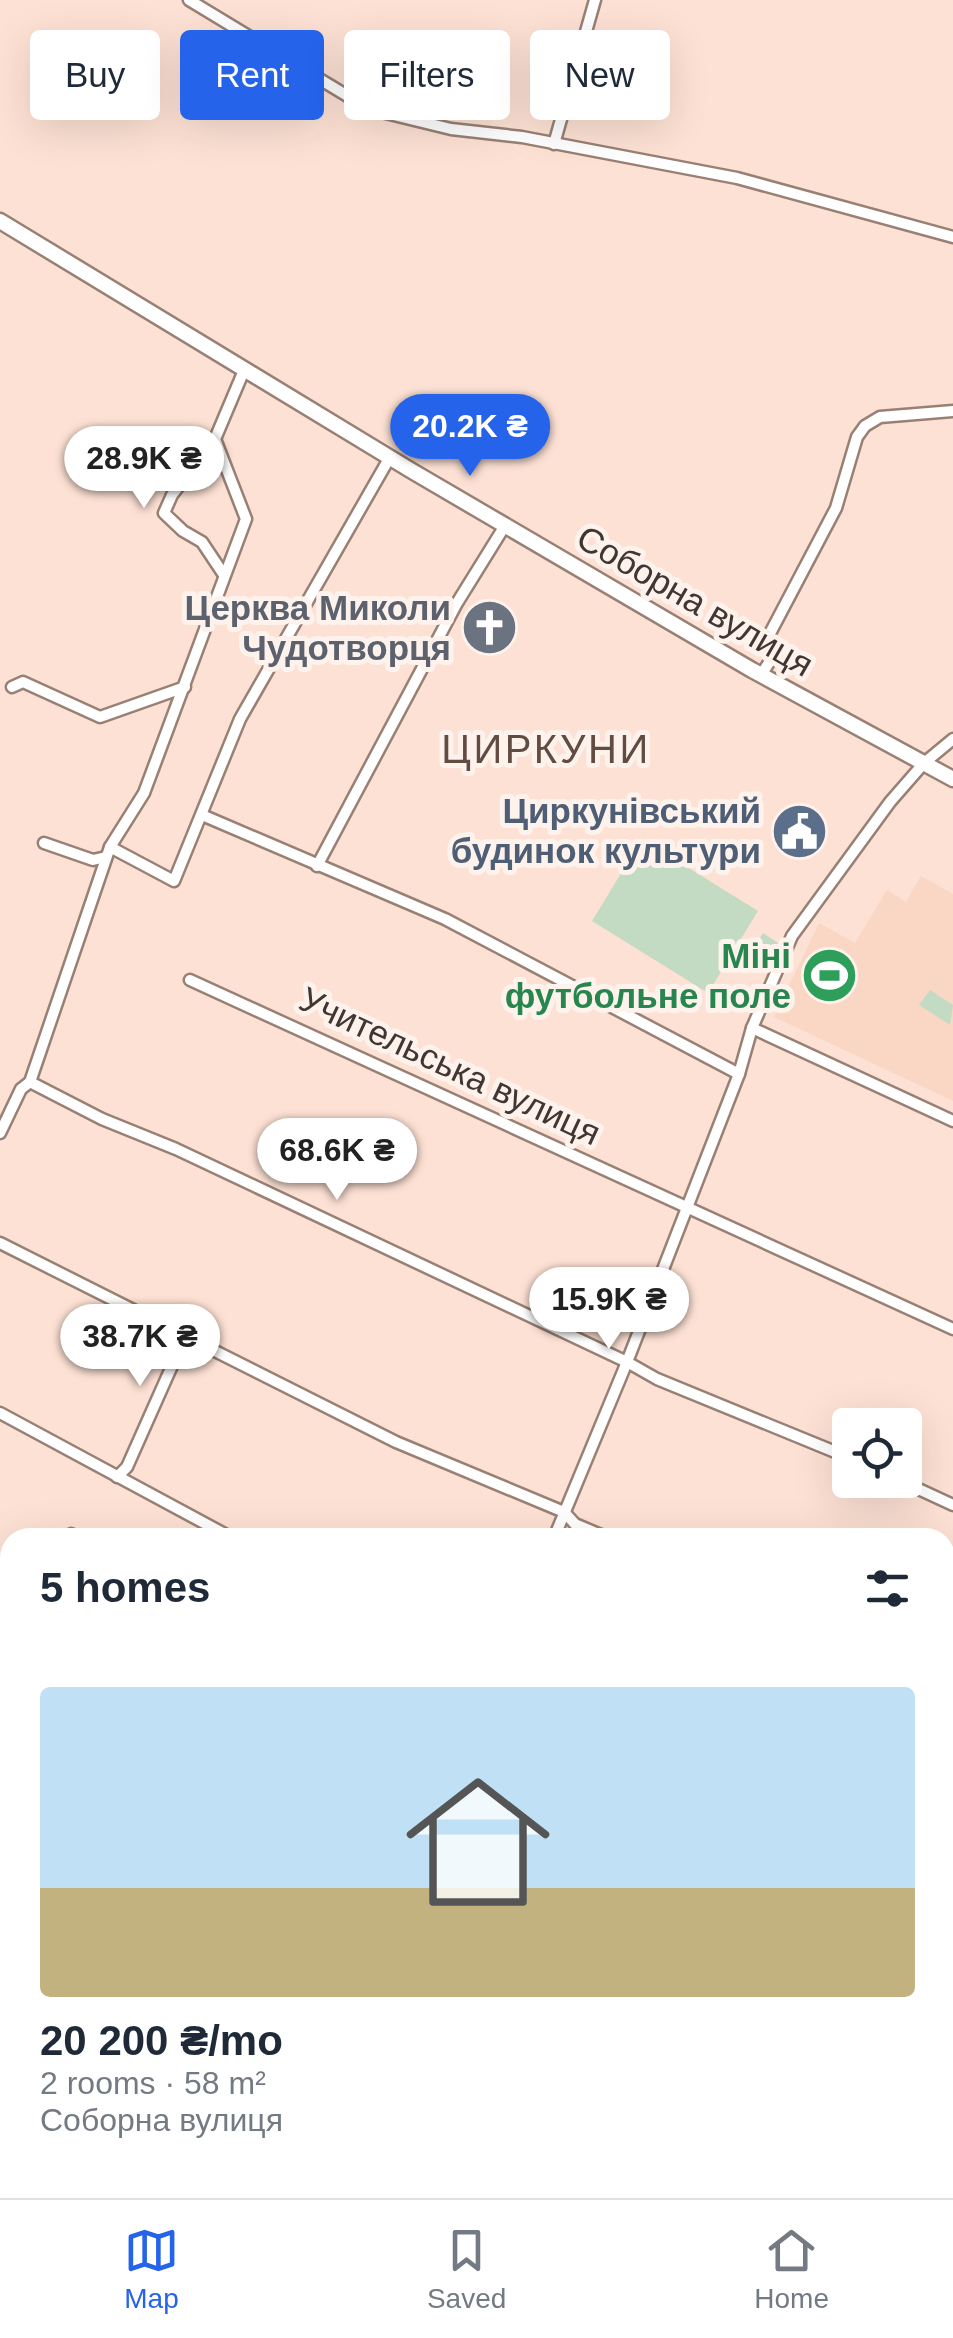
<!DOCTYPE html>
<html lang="en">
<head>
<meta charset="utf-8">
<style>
	:root { --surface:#fff; --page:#f2f2f3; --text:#1f2937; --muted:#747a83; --line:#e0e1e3; --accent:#2563eb }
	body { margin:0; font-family:Arial,sans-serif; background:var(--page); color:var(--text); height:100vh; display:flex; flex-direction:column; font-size:38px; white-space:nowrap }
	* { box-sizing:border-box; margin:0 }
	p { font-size:32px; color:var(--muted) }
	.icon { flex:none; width:55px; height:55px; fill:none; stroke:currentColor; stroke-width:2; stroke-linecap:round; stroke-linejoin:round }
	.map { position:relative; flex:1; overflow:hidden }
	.side { position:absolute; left:0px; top:1528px; width:955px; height:672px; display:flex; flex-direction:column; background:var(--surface); border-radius:30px 30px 0 0; box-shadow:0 10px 40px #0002 }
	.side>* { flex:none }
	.banner { position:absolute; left:30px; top:30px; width:895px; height:90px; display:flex; gap:20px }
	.controls { position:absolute; left:832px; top:1408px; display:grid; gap:20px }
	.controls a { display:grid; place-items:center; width:90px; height:90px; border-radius:10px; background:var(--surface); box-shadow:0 10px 40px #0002; font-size:50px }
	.price { position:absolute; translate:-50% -85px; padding:0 22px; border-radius:35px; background:#fff; color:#222; font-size:32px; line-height:65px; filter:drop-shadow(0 2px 5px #0008) }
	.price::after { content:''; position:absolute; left:50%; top:60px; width:30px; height:22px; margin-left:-15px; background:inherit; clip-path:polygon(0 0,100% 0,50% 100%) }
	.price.active { background:var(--accent); color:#fff }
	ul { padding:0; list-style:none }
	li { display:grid; align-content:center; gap:20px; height:530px; padding:0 40px }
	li+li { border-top:2px solid var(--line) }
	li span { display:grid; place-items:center; height:310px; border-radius:10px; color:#555 }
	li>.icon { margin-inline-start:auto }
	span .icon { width:180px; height:180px; fill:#fffc; stroke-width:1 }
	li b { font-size:42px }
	h2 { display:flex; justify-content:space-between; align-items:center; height:120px; padding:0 40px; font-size:42px }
	.chip { padding:0 35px; border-radius:10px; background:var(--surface); box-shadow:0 10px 40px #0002; font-size:35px; line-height:90px }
	.chip.active { background:var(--accent); color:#fff }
	.tab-bar { display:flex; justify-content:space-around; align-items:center; height:140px; border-top:2px solid var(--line); background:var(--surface); font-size:28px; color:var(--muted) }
	.tab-bar a { display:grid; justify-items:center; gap:5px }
	.tab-bar .active { color:var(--accent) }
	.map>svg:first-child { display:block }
	.built { fill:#fad7c5 }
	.green { fill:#c3dac3 }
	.forest { fill:#9ebe9f }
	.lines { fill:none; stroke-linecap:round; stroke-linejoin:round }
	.street-casing { stroke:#998074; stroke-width:15 }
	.secondary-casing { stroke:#998074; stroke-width:19 }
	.street { stroke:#fff; stroke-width:10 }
	.secondary { stroke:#fff; stroke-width:14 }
	.labels { text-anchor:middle; stroke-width:10; stroke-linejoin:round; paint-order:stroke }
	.street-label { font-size:35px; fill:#413631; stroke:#fef2ed }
	.worship-label { font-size:35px; font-weight:bold; fill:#5b616d; stroke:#fef2ed; text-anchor:end }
	.service-label { font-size:35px; font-weight:bold; fill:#4e5e75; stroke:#fef2ed; text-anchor:end }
	.leisure-label { font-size:35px; font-weight:bold; fill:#27864d; stroke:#fef2ed; text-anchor:end }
	.quarter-label { font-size:40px; letter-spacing:2.5px; fill:#624b40; stroke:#fef2ed }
</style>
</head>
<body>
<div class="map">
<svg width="953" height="2198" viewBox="0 0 953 2198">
	<rect width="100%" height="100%" fill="#fde1d4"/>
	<polygon class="built" points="921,876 953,894 953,1101 774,1017 819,923 855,943 887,890 906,902"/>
	<g class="green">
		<polygon points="642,839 758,911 708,993 592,921"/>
		<polygon points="763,933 778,943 761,970 745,961"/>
		<polygon points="817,955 855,976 843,997 805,976"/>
		<polygon points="930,990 953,1005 950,1025 919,1005"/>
	</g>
	<polygon class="forest" points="0,1580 10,1585 10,1765 0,1760"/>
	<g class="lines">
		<defs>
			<g id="street">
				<polyline points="189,0 369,109 451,129 522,137 737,178 953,237"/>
				<polyline points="554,144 595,0"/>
				<polyline points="215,439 172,495 164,513 183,531 202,542 224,575"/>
				<polyline points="761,675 770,661 766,641 836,508 857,437 865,426 880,417 953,411"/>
				<polyline points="12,687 23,682 100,717 185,687"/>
				<polyline points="202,815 445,919 739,1074"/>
				<polyline points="44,843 93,860 106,857"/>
				<polyline points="110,847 144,793 246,519 215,439 245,368"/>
				<polyline points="317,866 457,603 506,524"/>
				<polyline points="190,980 953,1329"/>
				<polyline points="752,1028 953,1121"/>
				<polyline points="30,1082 102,1119 176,1149 627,1362 657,1379 850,1458"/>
				<polyline points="0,1133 21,1089 30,1082 110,847 174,881 240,719 390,457"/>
				<polyline points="0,1243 396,1442 564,1512 575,1524 608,1538"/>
				<polyline points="0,1413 232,1538"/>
				<polyline points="117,1477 127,1467 175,1359 184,1344 193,1339"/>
				<polyline points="899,1480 953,1505"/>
				<polyline points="71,1534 79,1538"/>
				<polyline points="554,1538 627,1362 739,1074 752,1028 792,936 890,802 924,763 953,739"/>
				<polyline points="945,1687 953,1691"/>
				<polyline points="945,1881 953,1886"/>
				<polyline points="945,2058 953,2061"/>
			</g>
			<polyline id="secondary" points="0,221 412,471 752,670 953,779"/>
		</defs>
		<use href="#street" class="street-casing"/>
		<use href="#secondary" class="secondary-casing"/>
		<use href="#street" class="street"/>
		<use href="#secondary" class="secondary"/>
	</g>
	<defs>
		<symbol id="church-disc" viewBox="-11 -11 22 22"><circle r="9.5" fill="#6b7280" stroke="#fef2ed"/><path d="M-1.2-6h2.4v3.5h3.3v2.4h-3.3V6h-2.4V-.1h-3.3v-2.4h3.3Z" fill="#fff"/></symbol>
		<symbol id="civic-disc" viewBox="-11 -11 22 22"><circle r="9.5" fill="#5c6f8a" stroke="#fef2ed"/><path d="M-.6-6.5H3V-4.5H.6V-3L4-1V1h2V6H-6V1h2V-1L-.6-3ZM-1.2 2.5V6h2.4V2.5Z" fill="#fff"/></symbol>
		<symbol id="stadium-disc" viewBox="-11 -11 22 22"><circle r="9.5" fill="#2e9e5b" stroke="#fef2ed"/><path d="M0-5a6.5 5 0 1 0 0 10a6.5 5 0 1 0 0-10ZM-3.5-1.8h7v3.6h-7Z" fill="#fff"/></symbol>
	</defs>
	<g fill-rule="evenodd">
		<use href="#church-disc" x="458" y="596" width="63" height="63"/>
		<use href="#civic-disc" x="768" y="800" width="63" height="63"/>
		<use href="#stadium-disc" x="798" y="944" width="63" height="63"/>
	</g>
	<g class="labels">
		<g class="street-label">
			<text transform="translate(695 601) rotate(30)" y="12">Соборна вулиця</text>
			<text transform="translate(450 1066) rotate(25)" y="12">Учительська вулиця</text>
		</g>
		<g class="worship-label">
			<text x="451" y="620">Церква Миколи<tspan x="451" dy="40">Чудотворця</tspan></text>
		</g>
		<g class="service-label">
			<text x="761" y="823">Циркунівський<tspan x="761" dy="40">будинок культури</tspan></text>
		</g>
		<g class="leisure-label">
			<text x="791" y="968">Міні<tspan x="791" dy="40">футбольне поле</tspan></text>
		</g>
		<g class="quarter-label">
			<text x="546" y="763">ЦИРКУНИ</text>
		</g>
	</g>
</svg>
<div class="controls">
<a><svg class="icon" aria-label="locate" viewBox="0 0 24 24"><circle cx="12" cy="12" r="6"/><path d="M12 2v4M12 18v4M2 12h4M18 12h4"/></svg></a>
</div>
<b class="price active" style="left:470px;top:479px">20.2K ₴</b>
<b class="price" style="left:144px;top:511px">28.9K ₴</b>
<b class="price" style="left:337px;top:1203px">68.6K ₴</b>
<b class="price" style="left:609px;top:1352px">15.9K ₴</b>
<b class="price" style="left:140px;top:1389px">38.7K ₴</b>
<div class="banner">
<a class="chip">Buy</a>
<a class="chip active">Rent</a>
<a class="chip">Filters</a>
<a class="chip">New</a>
</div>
<section class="side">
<h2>5 homes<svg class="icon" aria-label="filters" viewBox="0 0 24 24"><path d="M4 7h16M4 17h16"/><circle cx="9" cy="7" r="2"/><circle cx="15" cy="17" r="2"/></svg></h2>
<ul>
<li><span style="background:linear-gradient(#bfe0f5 65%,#c2b280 0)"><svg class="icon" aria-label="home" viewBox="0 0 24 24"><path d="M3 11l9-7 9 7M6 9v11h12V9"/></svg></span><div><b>20 200 ₴/mo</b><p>2 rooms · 58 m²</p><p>Соборна вулиця</p></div></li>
</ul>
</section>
</div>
<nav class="tab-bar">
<a class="active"><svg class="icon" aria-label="map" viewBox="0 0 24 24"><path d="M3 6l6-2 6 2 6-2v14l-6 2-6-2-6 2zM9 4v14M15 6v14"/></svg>Map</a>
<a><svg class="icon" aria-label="saved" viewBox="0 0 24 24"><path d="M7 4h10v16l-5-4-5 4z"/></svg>Saved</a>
<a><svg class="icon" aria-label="home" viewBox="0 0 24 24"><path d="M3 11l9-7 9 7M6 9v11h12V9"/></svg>Home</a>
</nav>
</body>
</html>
